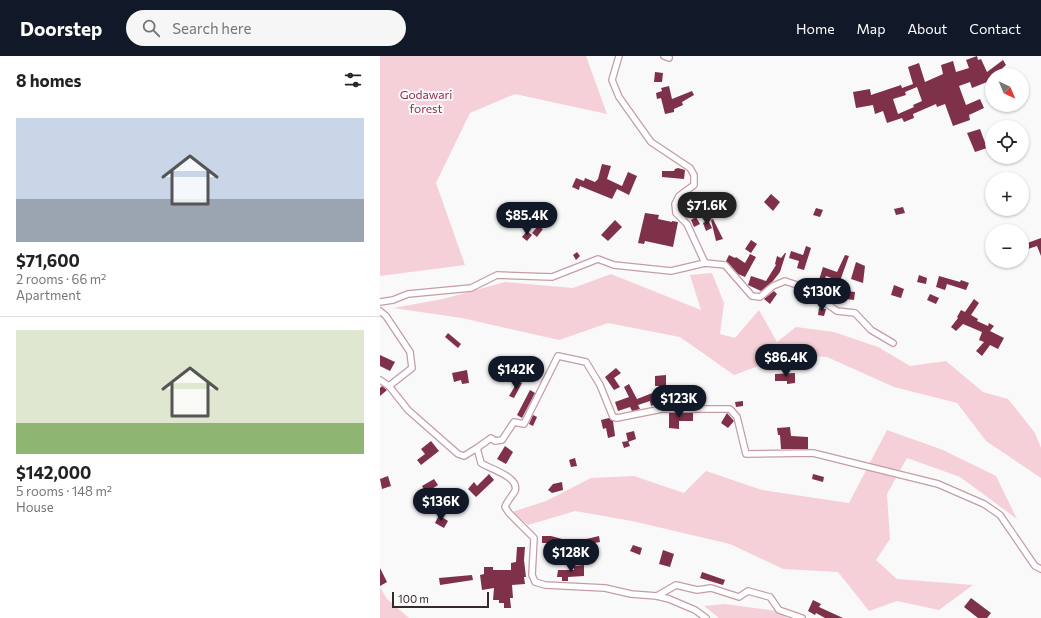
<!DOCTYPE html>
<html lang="en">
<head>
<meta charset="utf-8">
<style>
	:root { --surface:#fff; --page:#f6f6f6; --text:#222; --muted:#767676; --line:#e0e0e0; --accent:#111827 }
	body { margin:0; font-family:Commissioner,sans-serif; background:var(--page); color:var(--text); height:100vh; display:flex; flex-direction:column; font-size:15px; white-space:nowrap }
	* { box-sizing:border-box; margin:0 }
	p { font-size:13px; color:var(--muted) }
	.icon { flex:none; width:22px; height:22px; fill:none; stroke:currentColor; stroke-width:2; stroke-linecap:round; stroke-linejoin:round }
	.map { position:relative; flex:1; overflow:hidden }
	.side { display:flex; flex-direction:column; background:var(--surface); width:380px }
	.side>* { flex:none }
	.needle { width:26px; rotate:136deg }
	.fabs { position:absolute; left:605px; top:12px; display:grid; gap:8px }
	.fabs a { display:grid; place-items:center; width:44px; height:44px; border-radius:50%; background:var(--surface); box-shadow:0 1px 3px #0004; font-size:20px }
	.scale { position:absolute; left:12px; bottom:10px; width:97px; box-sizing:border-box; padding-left:4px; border:2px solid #37282c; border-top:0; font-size:11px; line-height:14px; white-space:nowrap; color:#37282c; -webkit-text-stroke:3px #f9f9f9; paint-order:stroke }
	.price { position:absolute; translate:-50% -34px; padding:0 9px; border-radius:14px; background:var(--accent); color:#fff; font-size:13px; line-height:26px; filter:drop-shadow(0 1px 2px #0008) }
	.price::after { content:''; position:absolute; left:50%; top:24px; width:12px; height:9px; margin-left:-6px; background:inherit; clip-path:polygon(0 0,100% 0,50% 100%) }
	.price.current { background:#222; color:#fff }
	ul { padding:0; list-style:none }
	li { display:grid; align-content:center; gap:8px; height:212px; padding:0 16px }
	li+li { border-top:1px solid var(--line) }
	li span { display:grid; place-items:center; height:124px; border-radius:0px; color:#555 }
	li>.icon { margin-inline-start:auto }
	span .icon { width:72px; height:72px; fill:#fffc; stroke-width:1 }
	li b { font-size:17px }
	h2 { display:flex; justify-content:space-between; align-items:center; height:48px; padding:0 16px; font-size:17px }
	header { display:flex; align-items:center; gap:24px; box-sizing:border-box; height:56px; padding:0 20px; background:var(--accent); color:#fff }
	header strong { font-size:19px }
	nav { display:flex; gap:22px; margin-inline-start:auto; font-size:14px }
	.search { width:280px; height:36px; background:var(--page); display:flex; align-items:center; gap:10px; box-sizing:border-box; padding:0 14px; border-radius:22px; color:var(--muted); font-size:15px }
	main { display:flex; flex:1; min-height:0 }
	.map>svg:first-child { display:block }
	.green { fill:#f6d0d8 }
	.building { fill:#7e3149; fill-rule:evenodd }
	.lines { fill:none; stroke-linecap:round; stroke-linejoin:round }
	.street-casing { stroke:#c49da5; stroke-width:8 }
	.street { stroke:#fff; stroke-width:5.5 }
	.labels { text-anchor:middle; stroke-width:4; stroke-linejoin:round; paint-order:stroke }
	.park-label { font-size:12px; fill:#922c4f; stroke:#f9f9f9 }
</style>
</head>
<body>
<header>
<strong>Doorstep</strong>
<div class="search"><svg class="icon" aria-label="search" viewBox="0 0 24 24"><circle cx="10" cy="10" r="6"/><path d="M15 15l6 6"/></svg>Search here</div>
<nav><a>Home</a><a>Map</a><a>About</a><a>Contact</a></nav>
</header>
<main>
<section class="side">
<h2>8 homes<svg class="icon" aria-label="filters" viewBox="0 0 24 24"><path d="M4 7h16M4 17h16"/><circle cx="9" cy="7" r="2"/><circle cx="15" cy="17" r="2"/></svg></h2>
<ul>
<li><span style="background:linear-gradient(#c9d6e8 65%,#9aa5b1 0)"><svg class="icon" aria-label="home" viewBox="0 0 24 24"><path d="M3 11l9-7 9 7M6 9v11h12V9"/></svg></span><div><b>$71,600</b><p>2 rooms · 66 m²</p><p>Apartment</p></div></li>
<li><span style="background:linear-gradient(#dfe7d0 75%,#8fb573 0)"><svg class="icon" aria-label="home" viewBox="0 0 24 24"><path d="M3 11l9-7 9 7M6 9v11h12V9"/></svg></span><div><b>$142,000</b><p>5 rooms · 148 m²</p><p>House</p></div></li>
</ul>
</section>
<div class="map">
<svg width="661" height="562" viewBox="0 0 661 562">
	<rect width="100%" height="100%" fill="#f9f9f9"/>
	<g class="green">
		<polygon points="0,0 206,0 227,58 135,38 90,57 56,127 85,209 0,220"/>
		<polygon points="332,217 344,247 340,278 355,282 379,254 397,286 416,271 454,276 498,291 530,310 566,305 603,336 628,343 655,377 661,392 661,422 606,385 577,347 514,331 447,301 409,299 354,319 300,281 228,267 179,284 82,262 13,252 63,243 125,226 193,232 231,218 321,254 310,219"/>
		<polygon points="507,374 563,394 616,420 637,463 580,421 527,402 507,438 510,483 496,504 517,523 593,529 559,554 517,545 489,555 458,516 403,513 350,488 252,465 195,455 148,469 132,456 166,445 211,422 254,420 304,437 326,415 382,434 469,447"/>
		<polygon points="0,531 7,543 29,562 0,562"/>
		<polygon points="345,548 397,555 407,562 339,562 324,550"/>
	</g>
	<g class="building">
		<path d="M597,0L598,4L601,3L607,16L623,4L626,9L615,19H612L607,26L592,32L590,26L579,30L586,49L600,43L604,52L589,59L590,64L573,70L565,48L557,51L556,48L533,58L534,62L524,66L522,62L507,67L503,55L495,58L493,49L476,52L473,36L490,33L491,39L521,29L522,32L533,28L528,11L539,7L545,26L563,18L561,9L573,5L576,16L589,12L586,4ZM537,31L542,45L533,49L534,51L518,58L513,43L526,39L525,36Z"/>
		<polygon points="275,16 283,17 282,26 274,26"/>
		<polygon points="289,30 292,43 312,35 314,39 302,46 303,49 294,53 294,56 285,58 281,42 277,43 276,37 282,35 281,32"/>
		<polygon points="600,73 607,92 595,96 587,77"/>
		<polygon points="222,108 231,110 227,123 242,130 248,116 257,120 249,139 237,133 232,143 200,130 199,134 192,131 196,122 204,125 205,122 215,126 218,123"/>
		<polygon points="298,112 305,114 304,123 282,121 282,115 294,115 295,113"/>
		<polygon points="391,138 400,146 393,155 384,146"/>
		<polygon points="523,151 525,157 516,159 514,153"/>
		<polygon points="436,152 443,154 440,161 433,159"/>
		<polygon points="265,157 279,159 278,163 292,166 292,165 298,166 293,191 265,185 264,188 258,187"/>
		<polygon points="316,161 320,168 314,171 311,164"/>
		<polygon points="333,163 343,183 336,185 331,164"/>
		<polygon points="235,164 242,171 228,185 221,179"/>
		<polygon points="328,164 332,172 326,175 323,167"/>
		<polygon points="158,170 163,173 157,181 152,177"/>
		<polygon points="147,175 152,179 147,185 142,181"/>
		<polygon points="661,182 661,200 657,190 642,195 642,189"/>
		<polygon points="371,184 377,188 371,197 365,193"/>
		<polygon points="426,190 431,192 424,214 417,212 419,205 409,202 411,195 423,199"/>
		<polygon points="197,196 200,200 196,204 193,199"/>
		<polygon points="405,197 406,197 400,216 393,225 381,235 368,229 371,220 386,225 396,209 395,208 397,200 401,202"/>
		<polygon points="370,198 376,201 365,221 358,218 346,205 349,199 355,202 356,201 365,207"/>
		<polygon points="465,199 469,200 460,225 446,220 444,226 439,224 443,211 457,216"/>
		<polygon points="476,206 485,210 483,227 471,223"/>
		<polygon points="539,219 547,222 546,228 537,226"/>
		<polygon points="559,220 580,226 581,224 589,227 586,234 567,228 565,234 556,231"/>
		<polygon points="514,229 524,233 521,242 511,239"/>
		<polygon points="394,235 397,238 390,248 384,243"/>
		<polygon points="467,235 475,236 474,244 466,243"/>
		<polygon points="550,238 559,242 556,248 547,244"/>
		<polygon points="594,243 599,247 591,259 598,263 597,265 608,270 609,267 614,270 610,275 624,282 618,293 610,289 602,300 596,295 604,286 599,284 602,276 583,268 576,275 571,271 578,262 577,261 581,254 585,256"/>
		<polygon points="439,252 446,253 444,260 438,259"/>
		<polygon points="68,277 81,288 78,292 65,281"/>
		<polygon points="0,299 15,306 10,315 0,310"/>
		<polygon points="236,312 241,317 234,322 240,331 234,334 225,321"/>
		<polygon points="87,314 89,327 82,328 81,324 74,326 72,317"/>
		<polygon points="415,317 415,327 407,328 407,325 395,325 395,318"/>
		<polygon points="286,319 286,330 275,330 275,320"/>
		<polygon points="138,325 142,327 134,342 129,340"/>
		<polygon points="249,328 257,343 275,336 279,347 271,350 270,345 258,349 260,353 252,355 250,351 238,355 235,346 249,341 244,331"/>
		<polygon points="2,330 7,334 0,340 0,332"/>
		<polygon points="287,333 306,335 305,343 295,342 295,349 286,349"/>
		<polygon points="150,334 155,337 142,362 137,359"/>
		<polygon points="363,345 363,350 356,351 355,346"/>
		<polygon points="289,357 313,357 313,365 299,365 299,373 289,372"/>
		<polygon points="347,357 354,365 348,372 341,367"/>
		<polygon points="153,359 157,361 153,370 149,368"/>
		<polygon points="229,362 233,365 235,380 228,382 226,372 223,373 221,364"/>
		<polygon points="410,371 411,380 428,381 428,393 401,393 400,379 398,379 397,372"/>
		<polygon points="254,375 256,383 248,386 246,377"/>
		<polygon points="51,385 59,395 41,409 37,404 45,398 41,393"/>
		<polygon points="248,385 250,390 244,392 242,386"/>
		<polygon points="125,390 133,396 126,408 117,403"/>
		<polygon points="195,402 197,410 191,411 189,404"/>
		<polygon points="109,418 114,424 96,441 88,433 94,426 97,430"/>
		<polygon points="433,418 444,421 443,426 432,423"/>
		<polygon points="8,420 11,430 2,433 0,423"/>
		<polygon points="54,423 58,429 46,437 42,430"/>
		<polygon points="182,426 183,434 172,437 168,434 173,428"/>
		<polygon points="59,459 68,465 64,472 55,467"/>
		<polygon points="162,480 171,480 182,483 180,492 190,494 188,502 170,499 173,487 162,487"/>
		<polygon points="219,480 220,486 209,488 210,492 197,495 194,486"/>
		<polygon points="253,489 262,492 260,499 250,495"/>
		<polygon points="137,491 145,491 144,504 146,521 144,521 145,528 132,529 133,542 130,542 131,552 124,552 124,547 119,547 119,544 113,544 114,532 102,534 100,519 104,518 104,511 113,511 113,514 131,514 131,507 136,506"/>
		<polygon points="283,494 294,498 290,511 279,508"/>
		<polygon points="204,509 204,520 188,521 188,525 182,525 182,521 177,521 178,514 194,514 194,510"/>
		<polygon points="0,512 7,526 0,530"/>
		<polygon points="322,516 345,524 343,529 320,522"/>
		<polygon points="92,519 93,524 60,529 59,522"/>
		<polygon points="591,542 611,557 607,562 598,562 584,551"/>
		<polygon points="433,544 441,548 439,551 463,562 445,562 436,557 435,559 428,555"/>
	</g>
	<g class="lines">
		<defs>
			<g id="street">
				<polyline points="239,0 232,24 239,41 271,86 310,112 314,119 314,129 299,140 295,148 296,157 307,168 325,207"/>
				<polyline points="284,0 289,2"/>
				<polyline points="0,246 13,244 28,238 91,232 117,219 172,221 218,203 234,209 291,215 325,207 345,209 372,240 380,241 393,230 405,225 423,231 457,255 475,257 491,274 513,287"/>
				<polyline points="0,255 6,260 30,296 32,312 9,330"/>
				<path d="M0,324L9,330L28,354L78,398L84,400L97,392L101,407C110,413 140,421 135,435C132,440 127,445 125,451L129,457L154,482L152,519L155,526L165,529L225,532L251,538L277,540L289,543L315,554L326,562"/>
				<polyline points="97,392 111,382 115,385 122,384 134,366 144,368 178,300 206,306 220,329 233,361 237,362 282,353 350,353 357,361 366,398 433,397 558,428 604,448 620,459 655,510 661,513"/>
				<polyline points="277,540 296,529 317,534 331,532 359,541 368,535 390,541 399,554 422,562"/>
			</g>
		</defs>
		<use href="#street" class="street-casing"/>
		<use href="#street" class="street"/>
	</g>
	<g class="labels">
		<g class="park-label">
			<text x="46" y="43">Godawari<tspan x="46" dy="14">forest</tspan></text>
		</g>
	</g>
</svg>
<div class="fabs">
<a><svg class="needle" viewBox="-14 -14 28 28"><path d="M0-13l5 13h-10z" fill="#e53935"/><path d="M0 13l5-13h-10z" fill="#767676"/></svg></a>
<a><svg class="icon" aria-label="locate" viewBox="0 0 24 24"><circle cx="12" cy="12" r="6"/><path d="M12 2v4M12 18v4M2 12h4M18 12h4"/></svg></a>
<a>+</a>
<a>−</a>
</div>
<div class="scale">100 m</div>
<b class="price current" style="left:327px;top:170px">$71.6K</b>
<b class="price" style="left:147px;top:180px">$85.4K</b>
<b class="price" style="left:442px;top:256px">$130K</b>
<b class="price" style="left:406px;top:322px">$86.4K</b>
<b class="price" style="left:136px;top:334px">$142K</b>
<b class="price" style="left:299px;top:363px">$123K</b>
<b class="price" style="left:61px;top:466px">$136K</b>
<b class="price" style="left:191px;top:517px">$128K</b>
</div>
</main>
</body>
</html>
